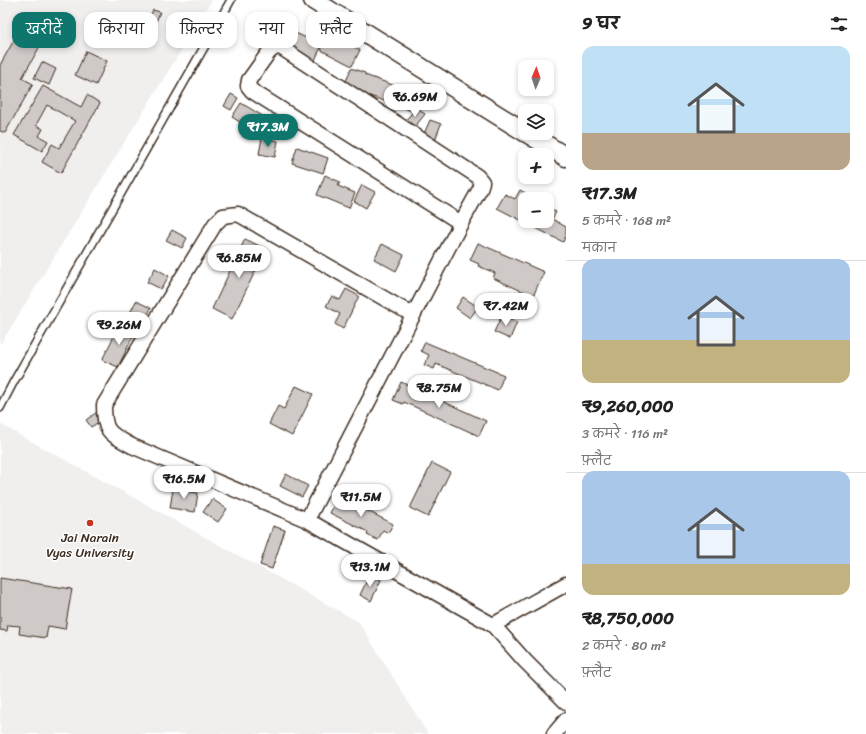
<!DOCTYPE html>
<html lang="hi">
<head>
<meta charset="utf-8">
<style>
	:root { --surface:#fff; --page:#f2f2f2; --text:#222; --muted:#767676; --line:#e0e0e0; --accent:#0f766e }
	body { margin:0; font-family:Sriracha,"Playpen Sans Deva",sans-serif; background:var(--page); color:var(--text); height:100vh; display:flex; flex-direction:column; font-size:15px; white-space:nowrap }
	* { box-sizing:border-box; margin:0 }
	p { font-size:13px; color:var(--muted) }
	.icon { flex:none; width:22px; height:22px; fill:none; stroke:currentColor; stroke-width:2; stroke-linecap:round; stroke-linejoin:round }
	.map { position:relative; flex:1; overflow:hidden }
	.panel { display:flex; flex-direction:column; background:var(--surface); width:300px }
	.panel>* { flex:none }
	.banner { position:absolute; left:12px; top:12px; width:380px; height:36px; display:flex; gap:8px }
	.needle { width:26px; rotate:2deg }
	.fabs { position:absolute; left:518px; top:60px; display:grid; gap:8px }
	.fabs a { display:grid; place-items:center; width:36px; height:36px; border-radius:8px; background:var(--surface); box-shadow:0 2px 6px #0003; font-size:20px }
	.price { position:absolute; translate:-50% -34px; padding:0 9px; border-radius:14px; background:#fff; color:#222; font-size:13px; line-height:26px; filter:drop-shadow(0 1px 2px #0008) }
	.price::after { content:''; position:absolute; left:50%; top:24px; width:12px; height:9px; margin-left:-6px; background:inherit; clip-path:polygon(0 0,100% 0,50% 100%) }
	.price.current { background:var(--accent); color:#fff }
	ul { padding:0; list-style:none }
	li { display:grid; align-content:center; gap:8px; height:212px; padding:0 16px }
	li+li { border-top:1px solid var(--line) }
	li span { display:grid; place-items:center; height:124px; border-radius:12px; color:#555 }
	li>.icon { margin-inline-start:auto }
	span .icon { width:72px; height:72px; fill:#fffc; stroke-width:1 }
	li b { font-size:17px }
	h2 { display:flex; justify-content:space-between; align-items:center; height:48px; padding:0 16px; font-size:17px }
	.chip { padding:0 14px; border-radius:12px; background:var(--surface); box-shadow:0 2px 6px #0003; font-size:14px; line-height:36px }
	.chip.current { background:var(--accent); color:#fff }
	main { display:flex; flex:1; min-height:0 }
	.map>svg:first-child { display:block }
	.built { fill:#f1efee }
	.building { fill:#cfcac7; stroke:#3b2a1e }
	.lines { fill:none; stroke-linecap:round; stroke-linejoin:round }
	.service-casing { stroke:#3b2a1e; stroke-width:10 }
	.minor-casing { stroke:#3b2a1e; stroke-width:17 }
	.tertiary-casing { stroke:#3b2a1e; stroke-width:21 }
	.service { stroke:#fff; stroke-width:7 }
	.minor { stroke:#fff; stroke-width:14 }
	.tertiary { stroke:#fff; stroke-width:18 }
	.poi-dot { fill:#c8321e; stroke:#fff; stroke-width:1.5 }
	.labels { text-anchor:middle; stroke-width:3; stroke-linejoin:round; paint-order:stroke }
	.poi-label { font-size:13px; fill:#3b2a1e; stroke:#fff }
</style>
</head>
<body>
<main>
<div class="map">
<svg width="566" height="734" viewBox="0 0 566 734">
	<rect width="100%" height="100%" fill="#fff"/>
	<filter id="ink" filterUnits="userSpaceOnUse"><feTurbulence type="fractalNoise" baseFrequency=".025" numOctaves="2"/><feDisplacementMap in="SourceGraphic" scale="8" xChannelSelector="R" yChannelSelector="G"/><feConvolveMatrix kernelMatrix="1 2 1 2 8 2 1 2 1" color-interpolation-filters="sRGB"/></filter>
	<g filter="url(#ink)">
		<g class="built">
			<polygon points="0,0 212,0 0,345"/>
			<polygon points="0,424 359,622 428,734 0,734"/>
		</g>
		<g class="building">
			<polygon points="153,10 160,12 156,22 149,19"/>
			<polygon points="27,17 49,30 22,78 33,84 5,133 0,131 0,65"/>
			<polygon points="291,31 322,45 315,60 284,46"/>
			<polygon points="329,34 360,50 352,66 321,50"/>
			<polygon points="86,51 107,61 96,85 75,75"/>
			<polygon points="42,62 56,69 49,85 34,78"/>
			<polygon points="351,68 365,73 365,75 404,89 400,100 392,98 390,103 344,87"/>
			<polygon points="43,86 81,107 87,95 100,103 61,173 42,162 52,144 59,148 75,121 47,105 36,125 43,129 39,136 48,141 42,151 14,135"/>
			<polygon points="407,89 419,95 412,111 399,106"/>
			<polygon points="231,94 238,98 231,110 224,106"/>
			<polygon points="241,103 271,121 262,136 232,117"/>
			<polygon points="417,107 425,114 414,128 405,121"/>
			<polygon points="430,120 441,124 435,140 423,136"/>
			<polygon points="262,138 278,141 275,157 259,154"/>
			<polygon points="297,147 328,158 323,173 292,163"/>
			<polygon points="325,175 340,182 338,186 355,193 349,208 317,195"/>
			<polygon points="362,185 375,192 366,208 354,201"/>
			<polygon points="520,190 533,197 533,199 525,199 525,221 547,221 547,208 556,212 552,219 566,227 566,235 563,242 497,208 505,194 515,199"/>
			<polygon points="172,230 187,238 182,248 166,240"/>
			<polygon points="245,239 266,249 232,319 212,309"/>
			<polygon points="478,243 544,272 533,296 493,278 495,273 478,266 479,264 470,260"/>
			<polygon points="382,244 404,255 396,271 374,259"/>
			<polygon points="155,268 169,276 161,289 147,282"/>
			<polygon points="346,289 359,296 343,329 335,324 340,314 326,306 332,296 340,300"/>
			<polygon points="463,297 478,307 470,318 456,308"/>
			<polygon points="136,301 151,308 139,332 124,325"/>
			<polygon points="502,315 517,322 510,339 494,332"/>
			<polygon points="120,324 135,332 118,367 102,360"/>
			<polygon points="425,342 504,375 498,390 436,364 434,369 424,365 429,355 421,351"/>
			<polygon points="401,382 486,421 479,436 404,402 403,404 393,400"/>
			<polygon points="296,386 313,394 292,436 269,424 278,406 284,409"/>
			<polygon points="97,412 102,420 91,427 86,420"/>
			<polygon points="432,463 450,472 428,517 410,508"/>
			<polygon points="286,474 308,486 302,497 280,486"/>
			<polygon points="173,489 198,493 195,512 170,508"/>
			<polygon points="339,496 393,524 388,533 383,530 378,540 367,535 368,532 330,513"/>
			<polygon points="212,499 227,509 218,522 203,512"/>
			<polygon points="273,526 285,530 272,569 260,565"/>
			<polygon points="370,574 381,580 371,601 360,595"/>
			<polygon points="0,578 72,589 65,629 48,626 46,638 19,634 20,626 8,625 7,631 0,630"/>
		</g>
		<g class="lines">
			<defs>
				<polyline id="service" points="0,408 13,383 231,0"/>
				<g id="minor">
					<polygon points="280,47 477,176 482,182 480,189 461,223 252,91 248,86 249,80 269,52 274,48"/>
					<path d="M413,315L238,214L223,216L215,224L104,405C104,433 109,433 132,446L307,520L493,625L566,584"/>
					<polyline points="307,520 461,223"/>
					<polyline points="493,625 525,661 566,702"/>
					<polyline points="554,734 566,720"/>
				</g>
				<g id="tertiary">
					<polyline points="313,0 525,132"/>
					<polyline points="527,133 566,157"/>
				</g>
			</defs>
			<use href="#service" class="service-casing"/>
			<use href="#minor" class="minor-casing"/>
			<use href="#tertiary" class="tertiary-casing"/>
			<use href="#service" class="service"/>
			<use href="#minor" class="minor"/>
			<use href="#tertiary" class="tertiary"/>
		</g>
	</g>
	<circle class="poi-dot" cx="90" cy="523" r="4"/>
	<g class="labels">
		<g class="poi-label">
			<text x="90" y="542">Jai Narain<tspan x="90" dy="15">Vyas University</tspan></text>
		</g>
	</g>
</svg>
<div class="fabs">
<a><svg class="needle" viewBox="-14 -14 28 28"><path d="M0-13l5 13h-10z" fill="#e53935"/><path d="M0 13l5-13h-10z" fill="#767676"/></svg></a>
<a><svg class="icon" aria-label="layers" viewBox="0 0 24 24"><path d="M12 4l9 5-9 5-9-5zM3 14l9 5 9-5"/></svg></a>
<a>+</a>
<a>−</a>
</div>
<b class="price" style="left:415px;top:118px">₹6.69M</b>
<b class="price current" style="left:268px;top:148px">₹17.3M</b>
<b class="price" style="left:239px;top:279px">₹6.85M</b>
<b class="price" style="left:506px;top:327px">₹7.42M</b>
<b class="price" style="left:119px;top:346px">₹9.26M</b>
<b class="price" style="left:439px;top:409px">₹8.75M</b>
<b class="price" style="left:184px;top:500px">₹16.5M</b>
<b class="price" style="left:361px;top:518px">₹11.5M</b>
<b class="price" style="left:370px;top:588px">₹13.1M</b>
<div class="banner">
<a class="chip current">खरीदें</a>
<a class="chip">किराया</a>
<a class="chip">फ़िल्टर</a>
<a class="chip">नया</a>
<a class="chip">फ़्लैट</a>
</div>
</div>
<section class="panel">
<h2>9 घर<svg class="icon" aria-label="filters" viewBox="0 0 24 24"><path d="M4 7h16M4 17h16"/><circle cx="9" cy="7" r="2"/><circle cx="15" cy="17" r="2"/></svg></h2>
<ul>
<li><span style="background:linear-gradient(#bfe0f5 70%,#b9a48a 0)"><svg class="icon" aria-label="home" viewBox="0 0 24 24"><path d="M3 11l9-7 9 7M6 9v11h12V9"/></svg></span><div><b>₹17.3M</b><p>5 कमरे · 168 m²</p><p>मकान</p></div></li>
<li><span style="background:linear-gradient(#a9c7e8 65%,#c2b280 0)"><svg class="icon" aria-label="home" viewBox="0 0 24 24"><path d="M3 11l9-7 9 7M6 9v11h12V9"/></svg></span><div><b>₹9,260,000</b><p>3 कमरे · 116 m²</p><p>फ़्लैट</p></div></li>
<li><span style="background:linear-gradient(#a9c7e8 75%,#c2b280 0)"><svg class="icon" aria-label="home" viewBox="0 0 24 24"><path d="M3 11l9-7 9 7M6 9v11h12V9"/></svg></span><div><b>₹8,750,000</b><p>2 कमरे · 80 m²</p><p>फ़्लैट</p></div></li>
</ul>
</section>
</main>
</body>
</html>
